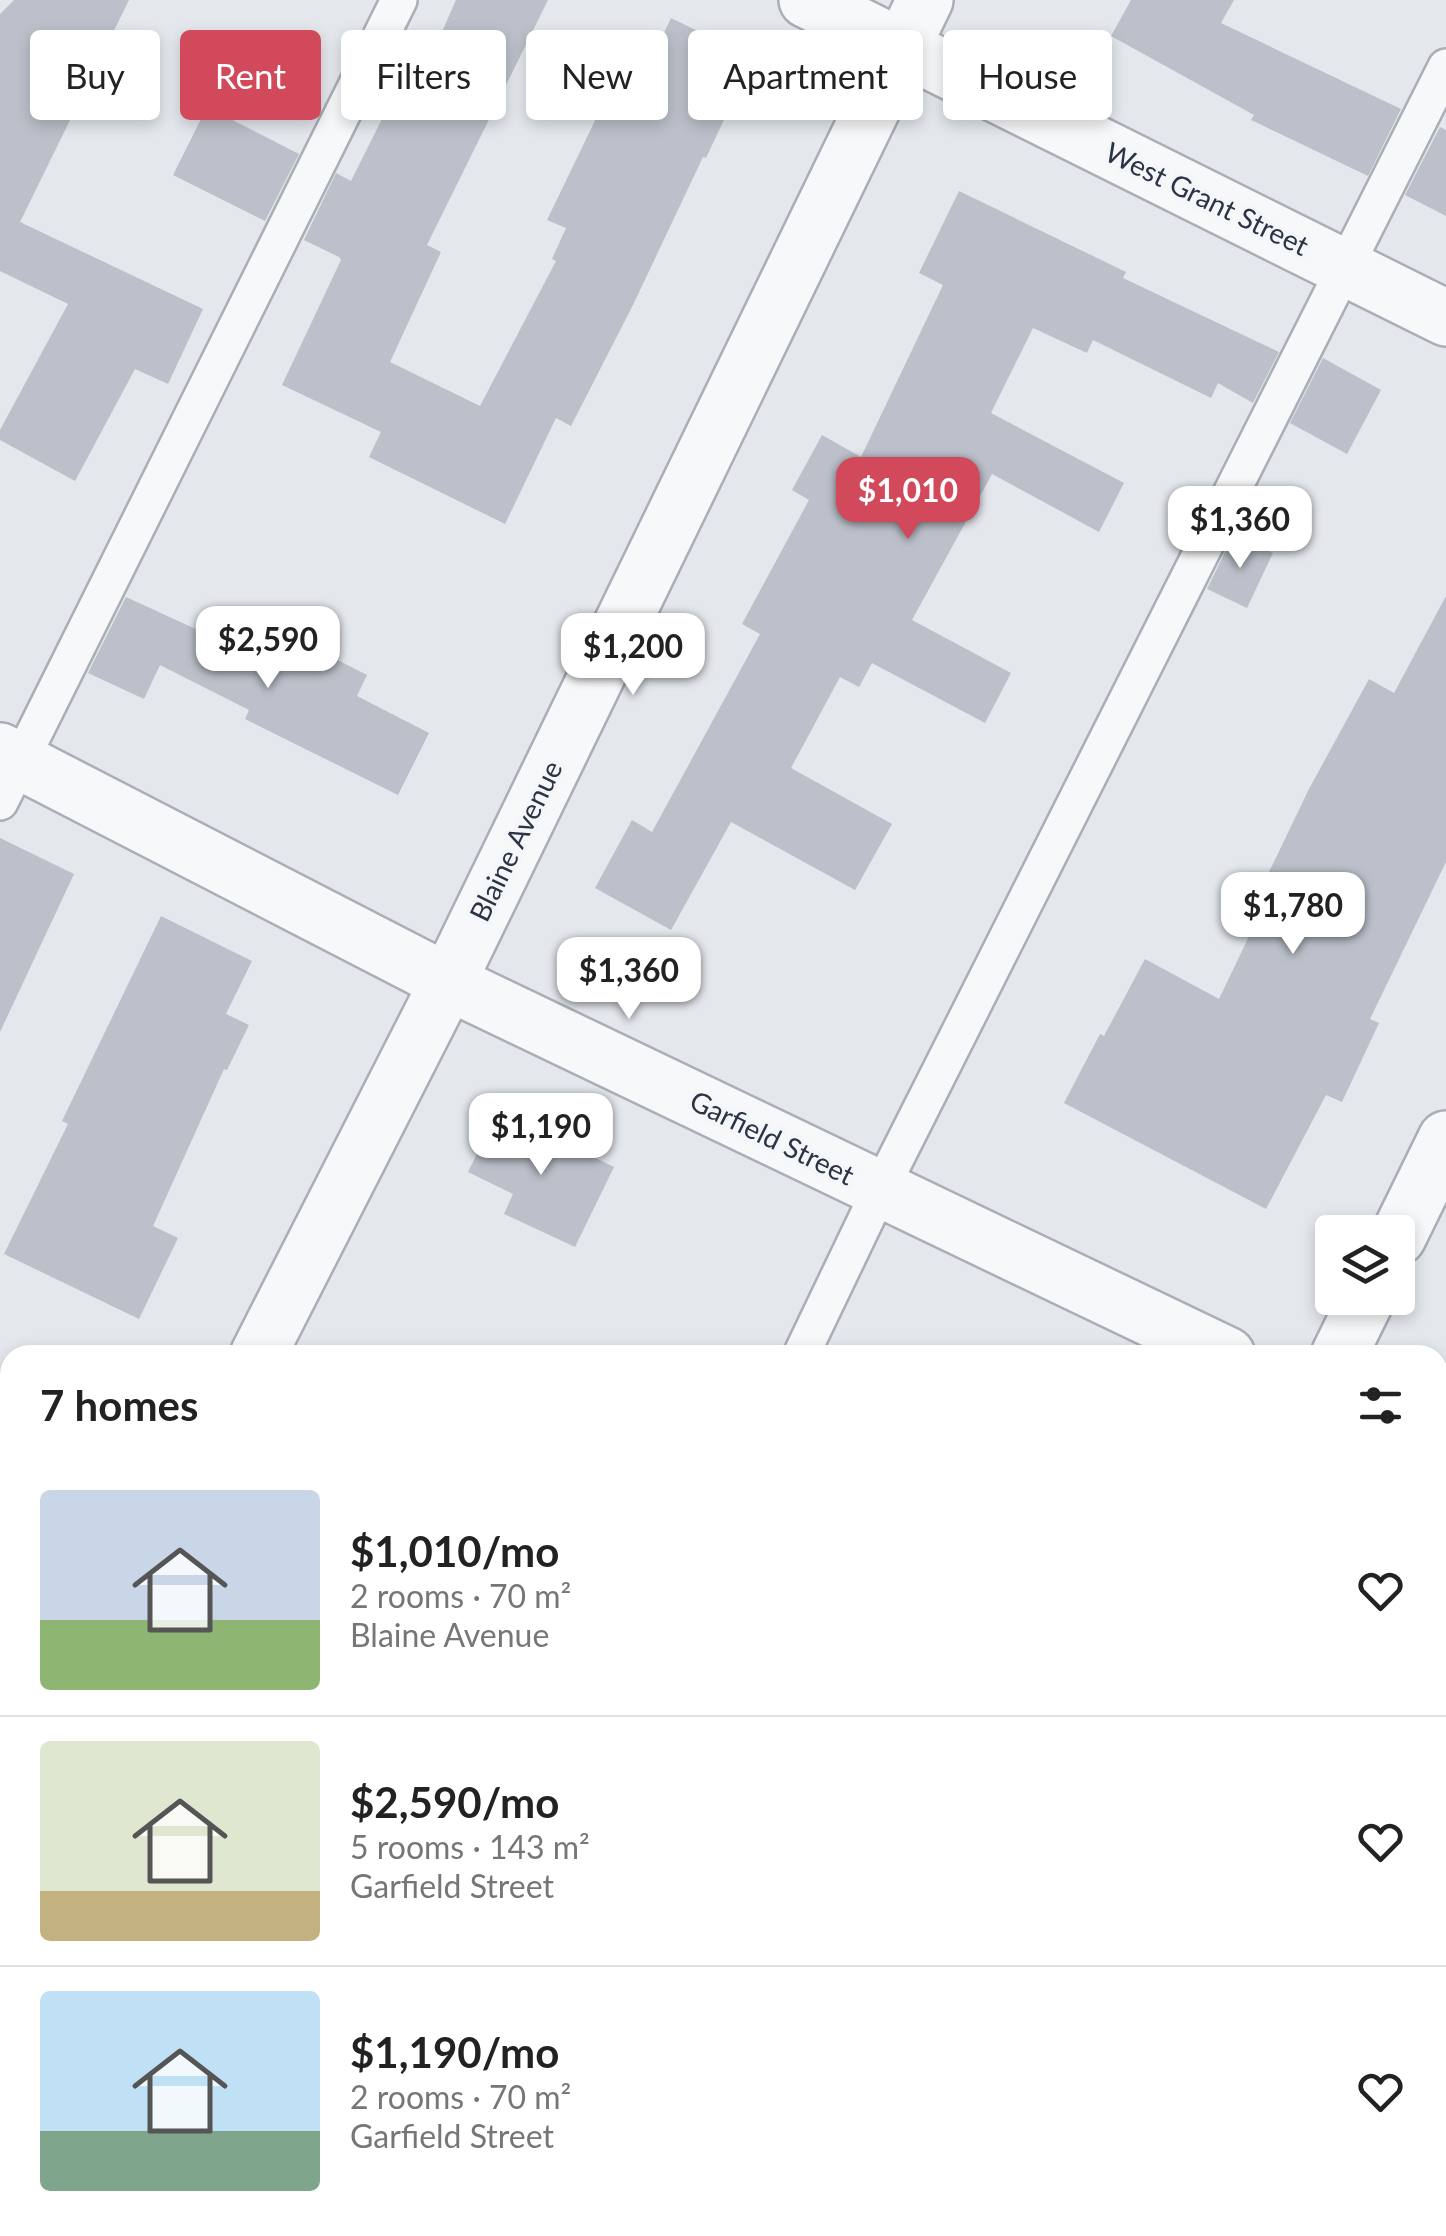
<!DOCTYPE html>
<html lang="en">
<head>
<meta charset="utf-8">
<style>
	:root { --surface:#fff; --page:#f2f2f2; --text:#222; --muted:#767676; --line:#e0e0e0; --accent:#d1495b }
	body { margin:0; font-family:Lato,sans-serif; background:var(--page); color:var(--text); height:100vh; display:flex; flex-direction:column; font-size:38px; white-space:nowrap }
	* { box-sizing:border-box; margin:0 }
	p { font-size:32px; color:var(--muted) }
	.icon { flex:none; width:55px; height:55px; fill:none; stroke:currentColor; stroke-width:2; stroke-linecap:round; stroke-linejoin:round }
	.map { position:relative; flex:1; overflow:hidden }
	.side { position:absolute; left:0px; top:1345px; width:1448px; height:892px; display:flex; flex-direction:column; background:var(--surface); border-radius:30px 30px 0 0; box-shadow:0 5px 15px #0003 }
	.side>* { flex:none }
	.guide { position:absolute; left:30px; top:30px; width:1388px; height:90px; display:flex; gap:20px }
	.tools { position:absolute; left:1315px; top:1215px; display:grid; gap:20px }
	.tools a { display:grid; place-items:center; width:100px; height:100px; border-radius:10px; background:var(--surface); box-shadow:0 5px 15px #0003; font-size:50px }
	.price { position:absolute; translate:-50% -85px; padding:0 22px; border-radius:20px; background:#fff; color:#222; font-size:32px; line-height:65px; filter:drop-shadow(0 2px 5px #0008) }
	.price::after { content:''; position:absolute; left:50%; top:60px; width:30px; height:22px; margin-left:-15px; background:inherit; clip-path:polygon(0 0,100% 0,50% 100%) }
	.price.active { background:var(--accent); color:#fff }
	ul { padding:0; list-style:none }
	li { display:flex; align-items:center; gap:30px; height:250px; padding:0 40px }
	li+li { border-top:2px solid var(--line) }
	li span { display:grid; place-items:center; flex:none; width:280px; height:200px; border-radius:10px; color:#555 }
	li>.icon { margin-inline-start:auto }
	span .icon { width:120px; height:120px; fill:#fffc; stroke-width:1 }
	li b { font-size:42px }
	h2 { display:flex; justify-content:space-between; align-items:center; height:120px; padding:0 40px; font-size:42px }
	.pill { padding:0 35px; border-radius:10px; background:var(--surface); box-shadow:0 5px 15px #0003; font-size:35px; line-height:90px }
	.pill.active { background:var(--accent); color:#fff }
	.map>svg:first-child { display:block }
	.building { fill:#bbc0ca }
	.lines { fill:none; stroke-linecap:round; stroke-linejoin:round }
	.service-casing { stroke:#a9aeb7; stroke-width:40 }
	.minor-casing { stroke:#a9aeb7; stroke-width:60 }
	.tertiary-casing { stroke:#a9aeb7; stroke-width:60 }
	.service { stroke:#f7f8fa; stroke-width:35 }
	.minor { stroke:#f7f8fa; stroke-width:55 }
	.tertiary { stroke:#f7f8fa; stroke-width:55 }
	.labels { text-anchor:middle; stroke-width:8; stroke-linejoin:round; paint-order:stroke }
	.street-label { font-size:28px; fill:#2b3445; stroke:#f4f6f9 }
</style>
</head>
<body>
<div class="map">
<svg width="1446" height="2236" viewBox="0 0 1446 2236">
	<rect width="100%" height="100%" fill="#e4e7ec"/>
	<g class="building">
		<polygon points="14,0 129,0 20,222 203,309 168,384 135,369 75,481 0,440 0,430 68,304 0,271 0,14"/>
		<polygon points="456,0 548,0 427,245 441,252 390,362 480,406 556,261 552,259 566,228 547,220 634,40 656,50 671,18 753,58 706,158 703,157 633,305 571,426 556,418 505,524 369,457 381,432 282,385 341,260 339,257 304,240 336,173 351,181 391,101 408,109"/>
		<polygon points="1131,0 1234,0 1221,23 1401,109 1368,176 1251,120 1254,115 1111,36"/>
		<polygon points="207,107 299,154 265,221 173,175"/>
		<polygon points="1440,127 1446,130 1446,216 1405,195"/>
		<polygon points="959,191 1126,272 1123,278 1279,352 1253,403 1218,383 1211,398 1093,340 1087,353 1033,328 991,413 1124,483 1099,532 992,474 912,620 1011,673 985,723 872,663 859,687 840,677 791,768 892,824 855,890 731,822 671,930 595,888 632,820 652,832 760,634 742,624 809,500 792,490 822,435 861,457 943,285 919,273"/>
		<polygon points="1323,358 1381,390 1347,454 1290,423"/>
		<polygon points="1234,534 1273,553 1247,608 1207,589"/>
		<polygon points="1446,596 1446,862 1370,1019 1379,1023 1342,1102 1326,1095 1266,1209 1064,1103 1100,1034 1104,1036 1145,959 1219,999 1264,905 1255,901 1309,789 1369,679 1394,693"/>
		<polygon points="126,597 272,664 287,634 367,675 357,696 429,733 398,795 245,719 249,710 160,665 144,699 88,673"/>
		<polygon points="0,838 74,874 0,1032"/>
		<polygon points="161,916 252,961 226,1014 249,1025 227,1070 224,1069 153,1226 178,1238 139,1319 4,1254 68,1124 62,1121"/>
		<polygon points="498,1111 614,1167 575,1247 504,1214 513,1194 468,1172"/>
	</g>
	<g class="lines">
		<defs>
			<g id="service">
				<polyline points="0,802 399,0"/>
				<polyline points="801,1355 880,1190 1446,67"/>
				<polyline points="0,1523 10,1524"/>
				<polyline points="1438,1616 1446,1617"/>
			</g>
			<g id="minor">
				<polyline points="807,0 1446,318"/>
				<polyline points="0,751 448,982 1227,1355"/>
				<polyline points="1398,1237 1446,1139"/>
				<polyline points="258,1355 448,982 925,0"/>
				<polyline points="1339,1355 1367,1298"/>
				<polyline points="893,2236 897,2228"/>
			</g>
			<g id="tertiary">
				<polyline points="0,2053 10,2054"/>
				<polyline points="1438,2143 1446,2144"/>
			</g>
		</defs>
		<use href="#service" class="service-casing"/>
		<use href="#minor" class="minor-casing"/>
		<use href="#tertiary" class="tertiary-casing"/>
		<use href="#service" class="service"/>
		<use href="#minor" class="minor"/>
		<use href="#tertiary" class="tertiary"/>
	</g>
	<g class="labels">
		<g class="street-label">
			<text transform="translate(1207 199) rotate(26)" y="10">West Grant Street</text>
			<text transform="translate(516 841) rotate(-64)" y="10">Blaine Avenue</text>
			<text transform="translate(772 1138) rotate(26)" y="10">Garfield Street</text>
		</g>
	</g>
</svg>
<div class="tools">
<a><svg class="icon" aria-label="layers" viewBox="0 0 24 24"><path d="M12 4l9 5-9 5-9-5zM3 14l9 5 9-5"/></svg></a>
</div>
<b class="price active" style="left:908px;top:542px">$1,010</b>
<b class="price" style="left:1240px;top:571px">$1,360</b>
<b class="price" style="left:268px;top:691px">$2,590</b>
<b class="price" style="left:633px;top:698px">$1,200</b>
<b class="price" style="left:1293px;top:957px">$1,780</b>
<b class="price" style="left:629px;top:1022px">$1,360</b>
<b class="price" style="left:541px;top:1178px">$1,190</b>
<div class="guide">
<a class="pill">Buy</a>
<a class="pill active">Rent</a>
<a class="pill">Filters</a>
<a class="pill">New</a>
<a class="pill">Apartment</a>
<a class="pill">House</a>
</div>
<section class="side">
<h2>7 homes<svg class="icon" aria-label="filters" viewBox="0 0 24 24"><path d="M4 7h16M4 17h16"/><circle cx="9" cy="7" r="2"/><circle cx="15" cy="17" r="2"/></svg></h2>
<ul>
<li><span style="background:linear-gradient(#c9d6e8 65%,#8fb573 0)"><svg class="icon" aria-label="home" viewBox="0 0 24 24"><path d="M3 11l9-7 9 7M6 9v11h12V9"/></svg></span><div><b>$1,010/mo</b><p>2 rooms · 70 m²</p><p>Blaine Avenue</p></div><svg class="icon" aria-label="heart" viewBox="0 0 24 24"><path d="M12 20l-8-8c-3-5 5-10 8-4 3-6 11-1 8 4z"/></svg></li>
<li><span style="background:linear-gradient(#dfe7d0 75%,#c2b280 0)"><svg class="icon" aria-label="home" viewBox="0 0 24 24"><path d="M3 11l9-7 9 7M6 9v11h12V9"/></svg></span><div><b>$2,590/mo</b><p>5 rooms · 143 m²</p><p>Garfield Street</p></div><svg class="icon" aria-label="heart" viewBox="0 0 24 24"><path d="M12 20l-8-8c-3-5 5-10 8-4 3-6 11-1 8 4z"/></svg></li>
<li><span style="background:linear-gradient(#bfe0f5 70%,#7fa58c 0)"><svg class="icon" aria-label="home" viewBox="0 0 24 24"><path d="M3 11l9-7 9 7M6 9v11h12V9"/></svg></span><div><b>$1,190/mo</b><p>2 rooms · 70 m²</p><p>Garfield Street</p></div><svg class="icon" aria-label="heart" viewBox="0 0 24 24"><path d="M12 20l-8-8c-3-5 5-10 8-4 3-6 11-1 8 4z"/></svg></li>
</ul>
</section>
</div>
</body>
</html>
